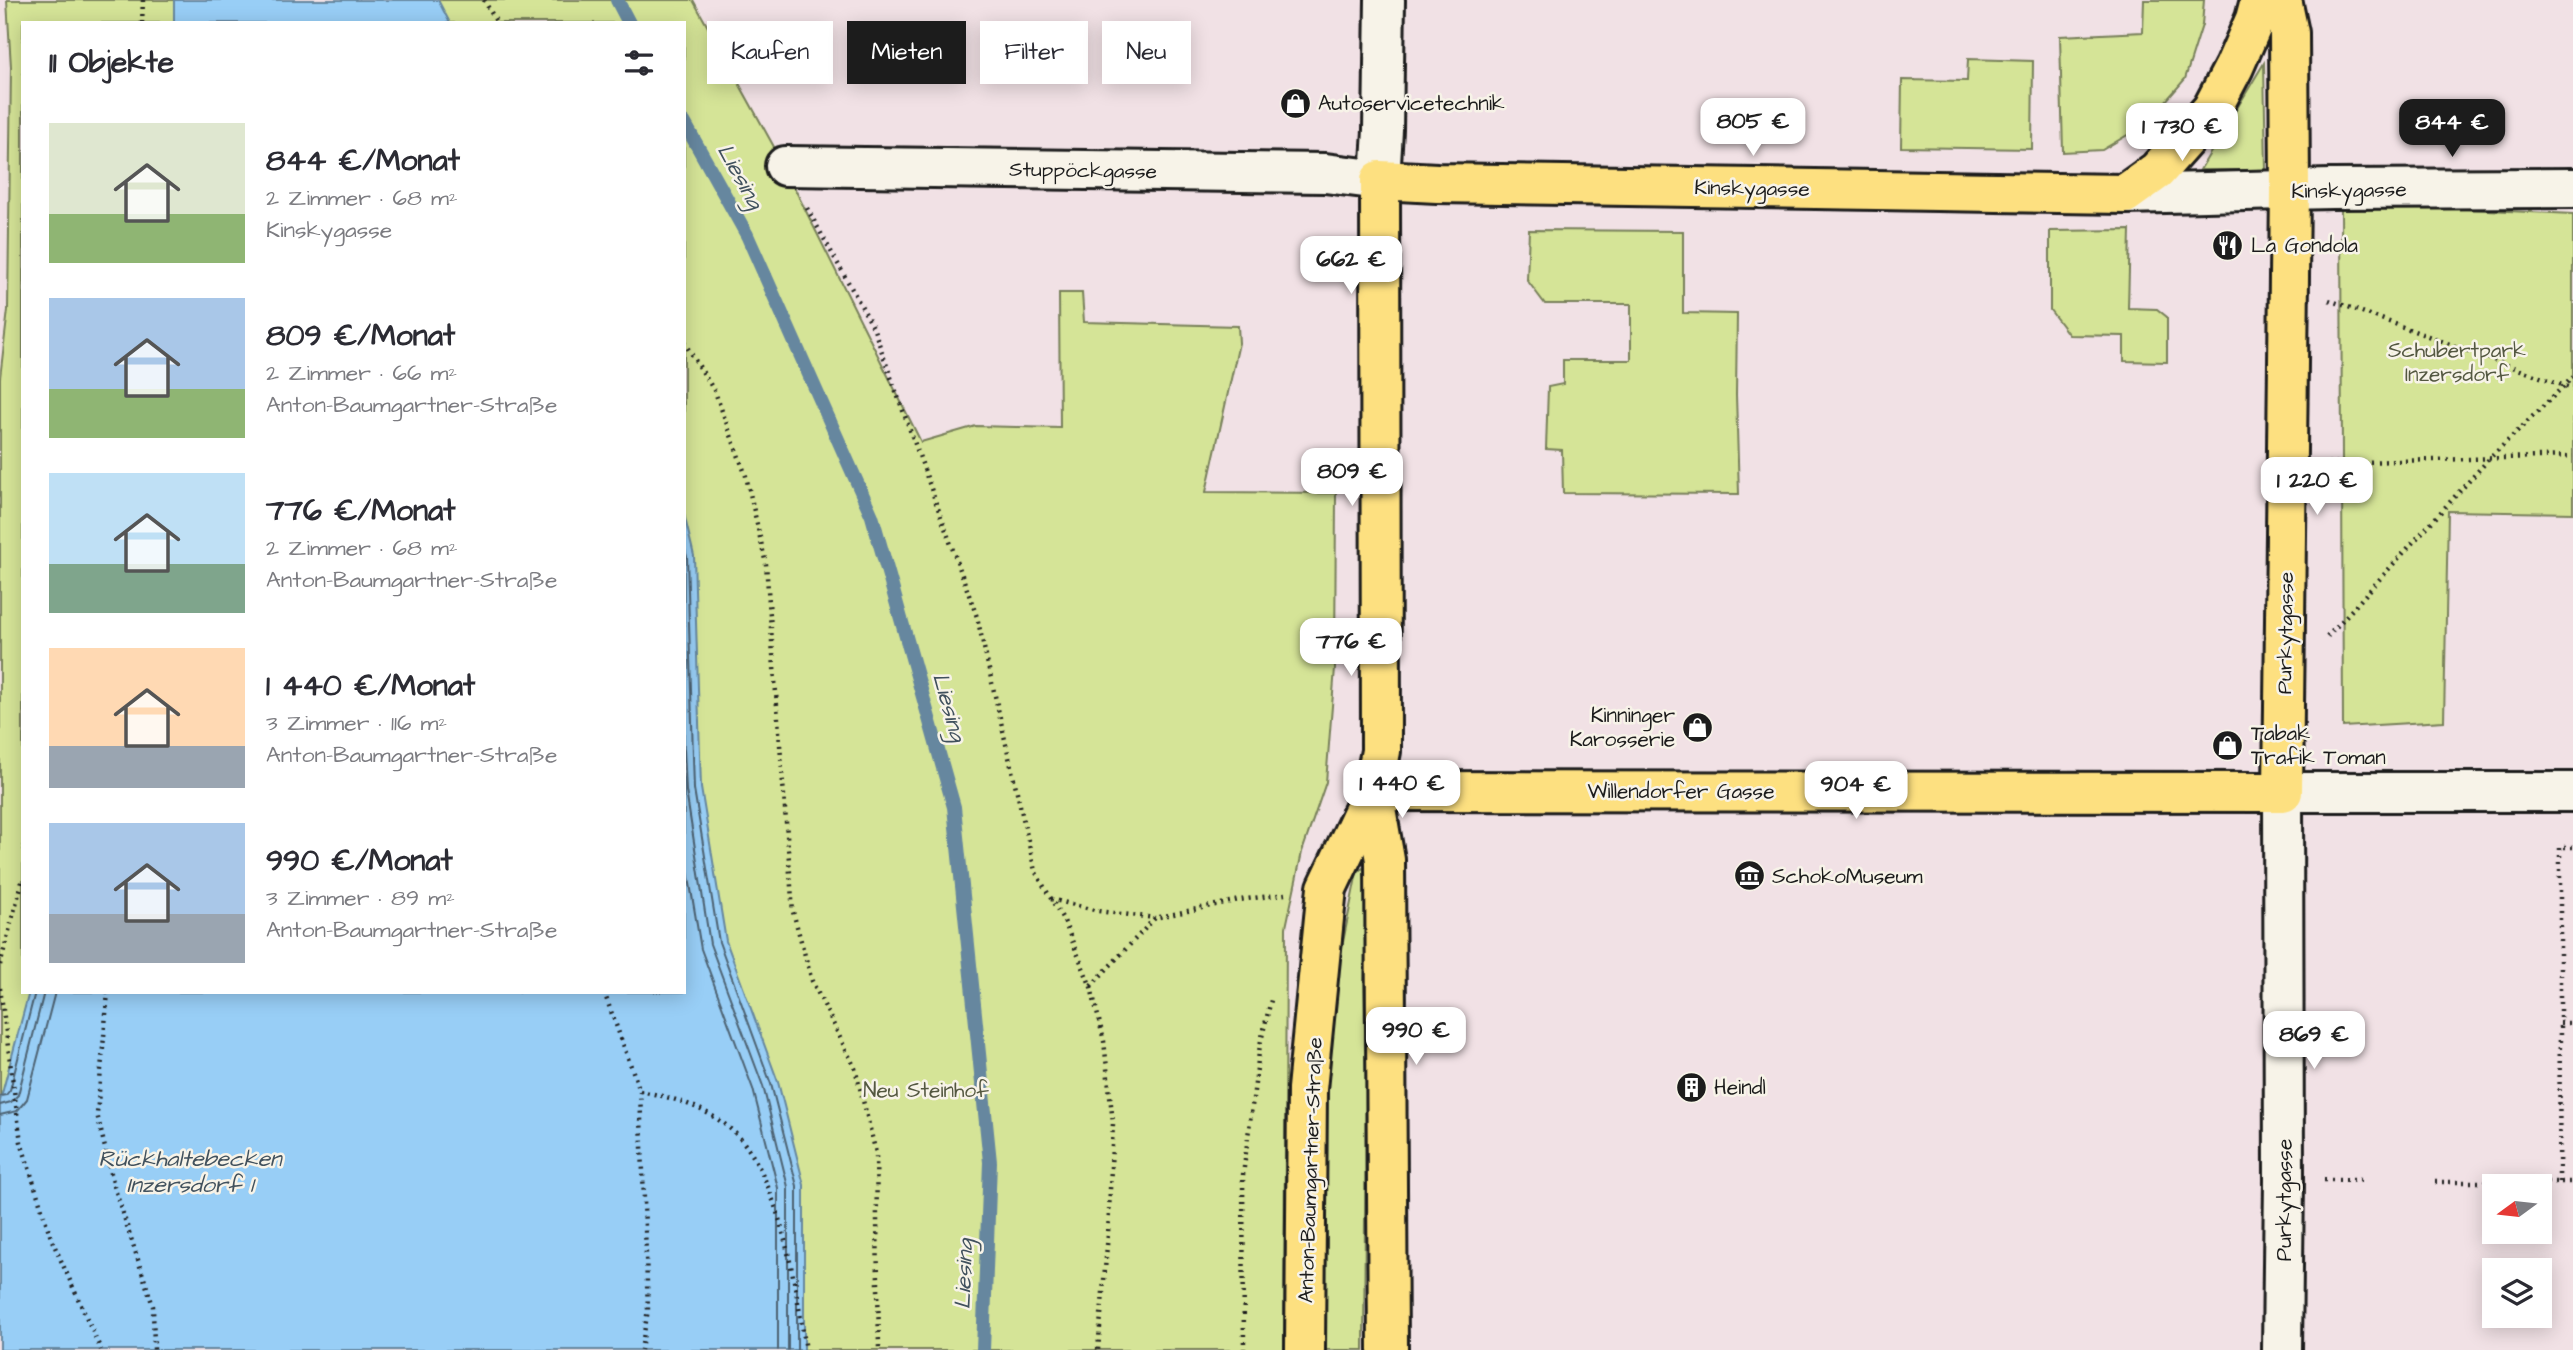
<!DOCTYPE html>
<html lang="de">
<head>
<meta charset="utf-8">
<style>
	:root { --surface:#fff; --page:#f7f7f7; --text:#2b2b33; --muted:#7c7c81; --accent:#1c1c1c }
	body { margin:0; font-family:"Architects Daughter",sans-serif; background:var(--page); color:var(--text); height:100vh; display:flex; flex-direction:column; font-size:26px; white-space:nowrap }
	* { box-sizing:border-box; margin:0 }
	p { font-size:23px; color:var(--muted) }
	.icon { flex:none; width:38px; height:38px; fill:none; stroke:currentColor; stroke-width:2; stroke-linecap:round; stroke-linejoin:round }
	.map { position:relative; flex:1; overflow:hidden }
	.details { position:absolute; left:21px; top:21px; width:665px; height:973px; display:flex; flex-direction:column; background:var(--surface); border-radius:0px; box-shadow:0 4px 18px #0003 }
	.details>* { flex:none }
	.hud { position:absolute; left:707px; top:21px; width:665px; height:63px; display:flex; gap:14px }
	.needle { width:46px; rotate:255deg }
	.controls { position:absolute; left:2482px; top:1174px; display:grid; gap:14px }
	.controls a { display:grid; place-items:center; width:70px; height:70px; border-radius:0px; background:var(--surface); box-shadow:0 4px 18px #0003; font-size:35px }
	.price { position:absolute; translate:-50% -60px; padding:0 16px; border-radius:14px; background:#fff; color:#222; font-size:23px; line-height:46px; filter:drop-shadow(0 2px 4px #0008) }
	.price::after { content:''; position:absolute; left:50%; top:42px; width:21px; height:16px; margin-left:-10px; background:inherit; clip-path:polygon(0 0,100% 0,50% 100%) }
	.price.current { background:var(--accent); color:#fff }
	ul { padding:0; list-style:none }
	li { display:flex; align-items:center; gap:21px; height:175px; padding:0 28px }
	li span { display:grid; place-items:center; flex:none; width:196px; height:140px; border-radius:0px; color:#555 }
	li>.icon { margin-inline-start:auto }
	span .icon { width:84px; height:84px; fill:#fffc; stroke-width:1 }
	li b { font-size:30px }
	h2 { display:flex; justify-content:space-between; align-items:center; height:84px; padding:0 28px; font-size:30px }
	.pill { padding:0 24px; border-radius:0px; background:var(--surface); box-shadow:0 4px 18px #0003; font-size:24px; line-height:63px }
	.pill.current { background:var(--accent); color:#fff }
	.map>svg:first-child { display:block }
	.green { fill:#d5e497; stroke:#78805a; stroke-width:2; fill-rule:evenodd }
	.water { fill:#98cef6; stroke:#66879f; stroke-width:2 }
	.lines { fill:none; stroke-linecap:round; stroke-linejoin:round }
	.shore { stroke:#4e6373; stroke-width:2 }
	.stream { stroke:#66879f; stroke-width:14 }
	.minor-casing { stroke:#1c1c1c; stroke-width:44 }
	.major-casing { stroke:#1c1c1c; stroke-width:44 }
	.path { stroke:#1c1c1c; stroke-width:4.5; stroke-dasharray:2 5; stroke-linecap:butt }
	.minor { stroke:#f7f3e8; stroke-width:38 }
	.major { stroke:#fde080; stroke-width:38 }
	.labels { text-anchor:middle; stroke-width:5; stroke-linejoin:round; paint-order:stroke }
	.poi-label { font-size:21px; fill:#1c1c1c; stroke:#f7f3e8; text-anchor:start }
	.street-label { font-size:21px; fill:#1c1c1c; stroke:#f7f3e8 }
	.park-label { font-size:21px; fill:#545841; stroke:#f7f3e8 }
	.water-label { font-size:23px; font-style:italic; fill:#41515d; stroke:#f7f3e8 }
</style>
</head>
<body>
<div class="map">
<svg width="2573" height="1350" viewBox="0 0 2573 1350">
	<rect width="100%" height="100%" fill="#f1e1e5"/>
	<filter id="ink" filterUnits="userSpaceOnUse"><feTurbulence type="fractalNoise" baseFrequency=".0143" numOctaves="2"/><feDisplacementMap in="SourceGraphic" scale="14" xChannelSelector="R" yChannelSelector="G"/><feConvolveMatrix kernelMatrix="1 2 1 2 8 2 1 2 1" color-interpolation-filters="sRGB"/></filter>
	<g filter="url(#ink)">
		<g class="green">
			<path d="M7,0H693L773,145L921,442L976,426L1060,428L1059,293H1082L1084,322L1238,326L1239,343L1206,492L1336,493L1335,668L1326,782L1302,852L1286,927L1284,1350H0V378L8,310L11,67ZM23,23H684V992H23Z"/>
			<polygon points="2144,0 2204,0 2202,25 2185,79 2146,124 2102,150 2063,152 2060,36 2143,32"/>
			<polygon points="1968,59 2033,61 2032,149 1901,147 1902,80 1967,81"/>
			<polygon points="2264,63 2266,170 2200,170"/>
			<polygon points="2341,203 2573,214 2573,513 2448,511 2444,721 2343,727"/>
			<polygon points="1529,230 1683,231 1683,313 1737,314 1736,395 1739,494 1563,493 1562,450 1546,449 1548,387 1563,384 1563,360 1631,360 1631,304 1545,304 1527,280"/>
			<polygon points="2130,230 2128,308 2157,309 2167,317 2167,362 2124,361 2124,336 2069,335 2050,310 2050,231"/>
			<polygon points="1363,868 1368,878 1364,982 1366,1077 1364,1350 1322,1350 1326,1077 1339,962 1357,872"/>
		</g>
		<g class="water">
			<polygon points="174,0 438,0 450,23 174,23"/>
			<polygon points="684,514 694,556 701,788 726,941 778,1082 804,1185 804,1350 0,1350 0,1101 29,992 684,992"/>
		</g>
		<g class="lines">
			<g class="shore">
				<polyline points="684,546 687,557 694,789 719,942 771,1084 797,1186 797,1350"/>
				<polyline points="684,749 686,791 710,944 763,1086 788,1187 788,1350"/>
				<polyline points="684,848 701,949 753,1089 778,1188 778,1350"/>
				<polyline points="0,1096 6,1095 10,1090 35,992"/>
				<polyline points="0,1105 11,1102 18,1095 44,992"/>
				<polyline points="0,1115 17,1111 27,1099 55,992"/>
			</g>
			<g class="stream">
				<polyline points="617,0 629,23"/>
				<polyline points="684,122 747,235 872,516 954,807 990,1162 983,1350"/>
			</g>
			<defs>
				<g id="minor">
					<polyline points="785,166 1325,173 1380,180 1383,130 1385,0"/>
					<polyline points="2125,194 2331,189 2573,188"/>
					<polyline points="2282,1350 2284,1180 2283,792 2573,792"/>
				</g>
				<g id="major">
					<polyline points="1373,791 2283,792 2290,191 2289,33 2282,0"/>
					<polyline points="1373,791 1385,860 1388,1350"/>
					<polyline points="1305,1350 1307,1089 1327,888 1373,791 1381,751 1380,180 1437,183 2125,194 2157,171 2212,109 2234,67 2255,19 2260,0"/>
				</g>
			</defs>
			<use href="#minor" class="minor-casing"/>
			<use href="#major" class="major-casing"/>
			<g class="path">
				<polyline points="484,0 497,23"/>
				<polyline points="142,23 143,0"/>
				<polyline points="807,208 873,327 977,617 1035,871 1064,921 1091,987 1104,1041 1113,1123 1108,1234 1098,1350"/>
				<polyline points="2329,300 2573,389"/>
				<polyline points="684,342 715,392 746,476 766,564 793,912 812,981 855,1068 876,1153 879,1350"/>
				<polyline points="2328,463 2573,456"/>
				<polyline points="2327,637 2489,459 2573,377"/>
				<polyline points="2573,847 2560,847 2560,1023 2573,1023"/>
				<polyline points="1051,899 1098,911 1155,918"/>
				<polyline points="0,965 23,878"/>
				<polyline points="1091,986 1155,918 1239,900 1285,894"/>
				<polyline points="0,988 21,1142 51,1238 101,1350"/>
				<polyline points="108,992 97,1114 114,1186 153,1306 154,1350"/>
				<polyline points="604,992 640,1091 648,1310 641,1350"/>
				<path d="M640,1091C675,1098 709,1108 736,1134C780,1178 796,1289 806,1350"/>
				<polyline points="2324,1180 2362,1180"/>
				<polyline points="2435,1182 2573,1182"/>
				<polyline points="2559,1182 2560,1023"/>
				<polyline points="1244,1350 1243,1175 1260,1045 1271,1000"/>
			</g>
			<use href="#minor" class="minor"/>
			<use href="#major" class="major"/>
		</g>
	</g>
	<defs>
		<symbol id="shop-disc" viewBox="-11 -11 22 22"><circle r="9.5" fill="#1c1c1c" stroke="#f7f3e8"/><path d="M-5-2.5h2.3a2.7 3.5 0 0 1 5.4 0H5L5.5 6h-11ZM-1.5-2.5h3a1.5 2.3 0 0 0-3 0Z" fill="#fff"/></symbol>
		<symbol id="restaurant-disc" viewBox="-11 -11 22 22"><circle r="9.5" fill="#1c1c1c" stroke="#f7f3e8"/><path d="M-5-6h1v4h1v-4h1v4h1v-4h1v5L-1.5 .5V6h-2V.5L-5-1ZM5-6V6H3V1.5H1.5Q1.5-4 5-6Z" fill="#fff"/></symbol>
		<symbol id="museum-disc" viewBox="-11 -11 22 22"><circle r="9.5" fill="#1c1c1c" stroke="#f7f3e8"/><path d="M0-6L6-3V-2H-6V-3ZM-5-1h2V3h-2ZM-1-1h2V3h-2ZM3-1h2V3H3ZM-6 4H6V6H-6Z" fill="#fff"/></symbol>
		<symbol id="building-disc" viewBox="-11 -11 22 22"><circle r="9.5" fill="#1c1c1c" stroke="#f7f3e8"/><path d="M-4-6H4V6H1V3H-1V6H-4ZM-2.5-4.3h1.7v1.8h-1.7ZM.8-4.3h1.7v1.8H.8ZM-2.5-1h1.7V.8h-1.7ZM.8-1h1.7V.8H.8Z" fill="#fff"/></symbol>
	</defs>
	<g fill-rule="evenodd">
		<use href="#shop-disc" x="1278" y="86" width="35" height="35"/>
		<use href="#restaurant-disc" x="2210" y="228" width="35" height="35"/>
		<use href="#shop-disc" x="1680" y="710" width="35" height="35"/>
		<use href="#shop-disc" x="2210" y="728" width="35" height="35"/>
		<use href="#museum-disc" x="1732" y="858" width="35" height="35"/>
		<use href="#building-disc" x="1674" y="1070" width="35" height="35"/>
	</g>
	<g class="labels">
		<g class="poi-label">
			<text x="1318" y="110">Autoservicetechnik</text>
			<text x="2251" y="252">La Gondola</text>
			<text x="1675" y="722" text-anchor="end">Kinninger<tspan x="1675" dy="24">Karosserie</tspan></text>
			<text x="2251" y="740">Tabak<tspan x="2251" dy="24">Trafik Toman</tspan></text>
			<text x="1772" y="883">SchokoMuseum</text>
			<text x="1714" y="1094">Heindl</text>
		</g>
		<g class="street-label">
			<text transform="translate(1083 170) rotate(1)" y="7">Stuppöckgasse</text>
			<text transform="translate(1752 188) rotate(1)" y="7">Kinskygasse</text>
			<text transform="translate(2349 190) rotate(-1)" y="7">Kinskygasse</text>
			<text transform="translate(2285 633) rotate(-89)" y="7">Purkytgasse</text>
			<text x="1681" y="798">Willendorfer Gasse</text>
			<text transform="translate(1310 1170) rotate(-88)" y="7">Anton-Baumgartner-Straße</text>
			<text transform="translate(2284 1200) rotate(-90)" y="7">Purkytgasse</text>
		</g>
		<g class="park-label">
			<text x="2457" y="357">Schubertpark<tspan x="2457" dy="24">Inzersdorf</tspan></text>
			<text x="926" y="1097">Neu Steinhof</text>
		</g>
		<g class="water-label">
			<text transform="translate(741 176) rotate(61)" y="8">Liesing</text>
			<text transform="translate(950 707) rotate(74)" y="8">Liesing</text>
			<text x="190" y="1166">Rückhaltebecken<tspan x="190" dy="26">Inzersdorf 1</tspan></text>
			<text transform="translate(963 1274) rotate(-88)" y="8">Liesing</text>
		</g>
	</g>
</svg>
<div class="controls">
<a><svg class="needle" viewBox="-14 -14 28 28"><path d="M0-13l5 13h-10z" fill="#e53935"/><path d="M0 13l5-13h-10z" fill="#7c7c81"/></svg></a>
<a><svg class="icon" aria-label="layers" viewBox="0 0 24 24"><path d="M12 4l9 5-9 5-9-5zM3 14l9 5 9-5"/></svg></a>
</div>
<b class="price" style="left:1753px;top:158px">805 €</b>
<b class="price current" style="left:2452px;top:159px">844 €</b>
<b class="price" style="left:2182px;top:163px">1 730 €</b>
<b class="price" style="left:1351px;top:296px">662 €</b>
<b class="price" style="left:1352px;top:508px">809 €</b>
<b class="price" style="left:2317px;top:517px">1 220 €</b>
<b class="price" style="left:1351px;top:678px">776 €</b>
<b class="price" style="left:1402px;top:820px">1 440 €</b>
<b class="price" style="left:1856px;top:821px">904 €</b>
<b class="price" style="left:1416px;top:1067px">990 €</b>
<b class="price" style="left:2314px;top:1071px">869 €</b>
<div class="hud">
<a class="pill">Kaufen</a>
<a class="pill current">Mieten</a>
<a class="pill">Filter</a>
<a class="pill">Neu</a>
</div>
<section class="details">
<h2>11 Objekte<svg class="icon" aria-label="filters" viewBox="0 0 24 24"><path d="M4 7h16M4 17h16"/><circle cx="9" cy="7" r="2"/><circle cx="15" cy="17" r="2"/></svg></h2>
<ul>
<li><span style="background:linear-gradient(#dfe7d0 65%,#8fb573 0)"><svg class="icon" aria-label="home" viewBox="0 0 24 24"><path d="M3 11l9-7 9 7M6 9v11h12V9"/></svg></span><div><b>844 €/Monat</b><p>2 Zimmer · 68 m²</p><p>Kinskygasse</p></div></li>
<li><span style="background:linear-gradient(#a9c7e8 65%,#8fb573 0)"><svg class="icon" aria-label="home" viewBox="0 0 24 24"><path d="M3 11l9-7 9 7M6 9v11h12V9"/></svg></span><div><b>809 €/Monat</b><p>2 Zimmer · 66 m²</p><p>Anton-Baumgartner-Straße</p></div></li>
<li><span style="background:linear-gradient(#bfe0f5 65%,#7fa58c 0)"><svg class="icon" aria-label="home" viewBox="0 0 24 24"><path d="M3 11l9-7 9 7M6 9v11h12V9"/></svg></span><div><b>776 €/Monat</b><p>2 Zimmer · 68 m²</p><p>Anton-Baumgartner-Straße</p></div></li>
<li><span style="background:linear-gradient(#ffd9b3 70%,#9aa5b1 0)"><svg class="icon" aria-label="home" viewBox="0 0 24 24"><path d="M3 11l9-7 9 7M6 9v11h12V9"/></svg></span><div><b>1 440 €/Monat</b><p>3 Zimmer · 116 m²</p><p>Anton-Baumgartner-Straße</p></div></li>
<li><span style="background:linear-gradient(#a9c7e8 65%,#9aa5b1 0)"><svg class="icon" aria-label="home" viewBox="0 0 24 24"><path d="M3 11l9-7 9 7M6 9v11h12V9"/></svg></span><div><b>990 €/Monat</b><p>3 Zimmer · 89 m²</p><p>Anton-Baumgartner-Straße</p></div></li>
</ul>
</section>
</div>
</body>
</html>
